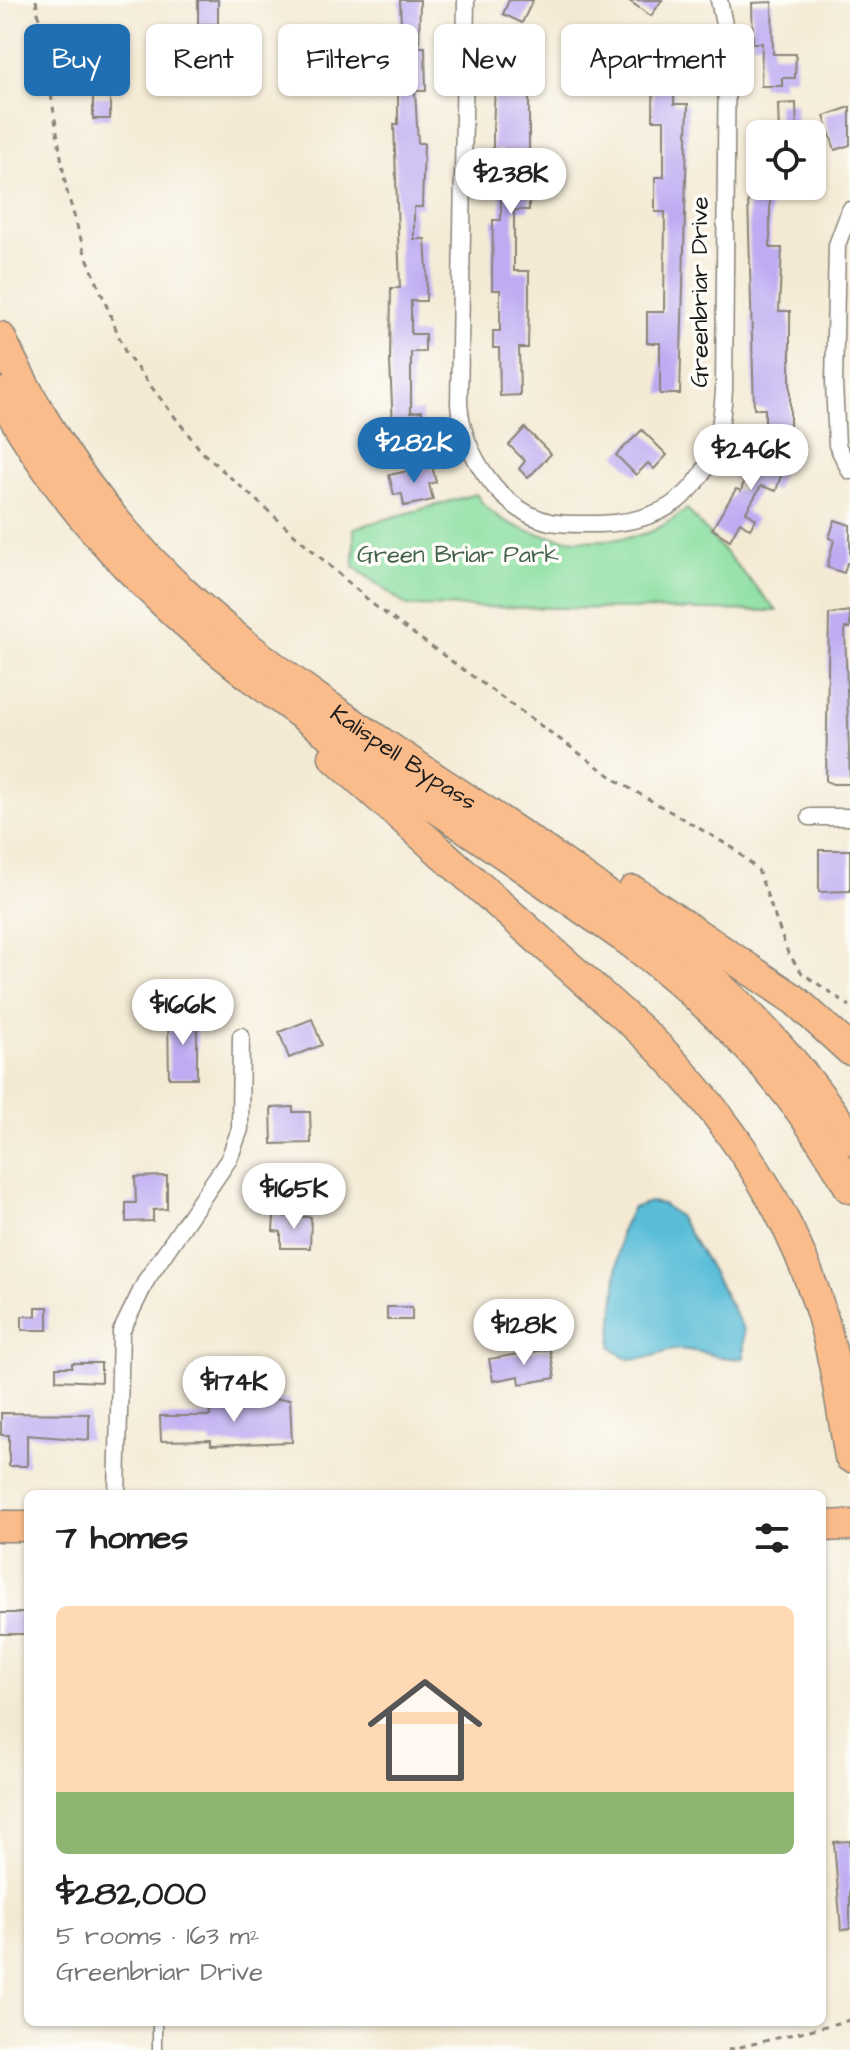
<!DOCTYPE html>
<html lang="en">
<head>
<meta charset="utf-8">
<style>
	:root { --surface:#fff; --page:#f6f6f6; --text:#222; --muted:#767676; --accent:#1f6fb2 }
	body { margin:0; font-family:"Architects Daughter",sans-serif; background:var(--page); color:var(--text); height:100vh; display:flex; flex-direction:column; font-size:30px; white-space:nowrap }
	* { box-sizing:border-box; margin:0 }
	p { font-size:26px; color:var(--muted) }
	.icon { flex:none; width:44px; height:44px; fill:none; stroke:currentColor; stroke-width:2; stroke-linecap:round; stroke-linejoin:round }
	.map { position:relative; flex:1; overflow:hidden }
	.sheet { position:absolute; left:24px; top:1490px; width:802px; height:536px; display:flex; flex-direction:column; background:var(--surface); border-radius:12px; box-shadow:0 2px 6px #0004 }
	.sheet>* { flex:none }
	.guide { position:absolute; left:24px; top:24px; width:802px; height:72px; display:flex; gap:16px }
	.buttons { position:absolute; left:746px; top:120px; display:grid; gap:16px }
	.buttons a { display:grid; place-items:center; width:80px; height:80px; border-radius:12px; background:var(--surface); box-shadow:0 2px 6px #0004; font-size:40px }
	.price { position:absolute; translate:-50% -68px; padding:0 18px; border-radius:28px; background:#fff; color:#222; font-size:26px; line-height:52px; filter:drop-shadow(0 2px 4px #0008) }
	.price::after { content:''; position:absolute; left:50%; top:48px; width:24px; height:18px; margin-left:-12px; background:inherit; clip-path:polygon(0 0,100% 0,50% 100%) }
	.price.active { background:var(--accent); color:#fff }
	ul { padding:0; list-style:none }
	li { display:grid; align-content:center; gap:16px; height:424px; padding:0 32px }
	li span { display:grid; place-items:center; height:248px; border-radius:12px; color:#555 }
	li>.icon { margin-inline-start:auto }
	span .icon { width:144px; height:144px; fill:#fffc; stroke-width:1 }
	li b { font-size:34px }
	h2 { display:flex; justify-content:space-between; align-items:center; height:96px; padding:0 32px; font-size:34px }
	.pill { padding:0 28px; border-radius:12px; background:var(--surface); box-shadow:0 2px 6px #0004; font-size:28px; line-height:72px }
	.pill.active { background:var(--accent); color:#fff }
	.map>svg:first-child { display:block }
	.green { fill:#89dea0; stroke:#527d5e; stroke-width:2 }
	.water { fill:#5abdd8; stroke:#3b6c7a; stroke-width:2 }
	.building { fill:#beabf2 }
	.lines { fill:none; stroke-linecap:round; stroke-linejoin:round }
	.lane-casing { stroke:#888378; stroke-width:11 }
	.street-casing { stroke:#888378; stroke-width:19 }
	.highway-casing { stroke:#888378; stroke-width:33 }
	.path { stroke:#888378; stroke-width:3; stroke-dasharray:6 6; stroke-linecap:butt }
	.lane { stroke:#fff; stroke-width:8 }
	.street { stroke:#fff; stroke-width:16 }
	.highway { stroke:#fabc8b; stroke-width:30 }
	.labels { text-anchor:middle; stroke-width:7; stroke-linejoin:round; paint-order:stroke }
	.street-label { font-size:24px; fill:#1c1c1c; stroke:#fdfcf7 }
	.park-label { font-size:24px; fill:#42604a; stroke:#fdfcf7 }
</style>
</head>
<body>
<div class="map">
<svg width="850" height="2050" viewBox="0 0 850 2050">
	<rect width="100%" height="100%" fill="#fdfcf7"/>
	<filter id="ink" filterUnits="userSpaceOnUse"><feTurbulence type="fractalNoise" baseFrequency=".0125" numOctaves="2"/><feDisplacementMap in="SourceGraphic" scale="16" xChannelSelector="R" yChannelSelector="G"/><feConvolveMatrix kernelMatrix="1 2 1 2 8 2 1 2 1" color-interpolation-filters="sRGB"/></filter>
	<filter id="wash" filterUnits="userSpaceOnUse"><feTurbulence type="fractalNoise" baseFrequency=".006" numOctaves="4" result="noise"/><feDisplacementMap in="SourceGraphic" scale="32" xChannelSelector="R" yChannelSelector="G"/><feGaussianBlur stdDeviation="1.8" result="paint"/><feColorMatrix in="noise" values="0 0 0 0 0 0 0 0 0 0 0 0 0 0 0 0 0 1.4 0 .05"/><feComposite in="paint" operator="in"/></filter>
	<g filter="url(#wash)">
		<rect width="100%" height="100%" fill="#f4ead4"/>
		<path class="green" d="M476,494C504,542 602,549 650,532C664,526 675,518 687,509L777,611L407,606L354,567V528Z"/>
		<path class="water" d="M649,1202L663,1204L678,1216L707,1262L744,1330V1358C720,1361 700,1348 675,1350C659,1352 643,1363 626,1358C620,1356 615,1350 611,1346L620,1234L632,1208Z"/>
		<g id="blocks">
			<g class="building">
				<rect x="198" y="0" width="20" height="24"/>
				<polygon points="400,0 420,0 419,47 425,47 426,91 415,91 418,143 424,143 422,207 414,207 414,239 425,239 427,270 426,301 411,301 411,334 425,334 425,352 411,352 411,412 422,411 423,447 394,448 390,362 391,288 400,288 394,124 398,124 398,73 403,73"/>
				<polygon points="509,0 533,0 522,23 503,14"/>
				<polygon points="628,0 662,0 651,16"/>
				<polygon points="772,2 773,54 796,54 795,78 782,78 782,86 761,86 762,43 753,43 752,3"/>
				<polygon points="504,40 519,40 516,86 529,86 529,210 514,210 514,271 529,271 529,301 528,348 519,348 520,395 500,396 499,348 493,348 493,331 500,331 500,290 492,290 492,271 493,220 501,220 501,196 492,196 492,178 502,178 502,150 493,150 493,130 496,62 504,62"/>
				<polygon points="654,41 674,41 674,104 688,104 680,394 660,394 660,343 647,343 647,312 664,312 665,212 655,212 655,177 664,177 664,120 653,120"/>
				<rect x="93" y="97" width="17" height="22"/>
				<polygon points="796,103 797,134 779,134 778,104"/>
				<polygon points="850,107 850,145 835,150 824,116"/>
				<polygon points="748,196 770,196 770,248 782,248 779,311 790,311 790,428 765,428 765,409 754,409"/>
				<polygon points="525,428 551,454 528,478 519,469 525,461 509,445"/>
				<polygon points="642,430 667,455 654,469 648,463 636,475 616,455"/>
				<polygon points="766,447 788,454 776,491 761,486 746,512 756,519 750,529 740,522 730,540 712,529 736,489 741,491 751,459 761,462"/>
				<polygon points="432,466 436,482 429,484 433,500 404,506 402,494 394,495 389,475"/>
				<polygon points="835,520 850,525 850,564 847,563 844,573 827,567 834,540 829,538"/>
				<polygon points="850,611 850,628 845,628 850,784 833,784 826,781 829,614"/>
				<polygon points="819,850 850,850 850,891 819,892"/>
				<polygon points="168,1017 197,1017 197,1078 169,1078"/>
				<polygon points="312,1019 322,1045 289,1058 279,1032"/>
				<polygon points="293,1107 293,1112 310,1112 311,1143 272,1144 271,1108"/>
				<polygon points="167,1176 167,1209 153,1210 153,1221 126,1222 126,1203 136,1203 135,1177"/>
				<polygon points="274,1216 311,1217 310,1248 281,1248 281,1232 273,1231"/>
				<polygon points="36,1307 48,1307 48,1330 22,1330 22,1316 36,1316"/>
				<rect x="387" y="1307" width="25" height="13"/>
				<polygon points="550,1349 555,1378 520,1384 519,1376 493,1381 489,1359"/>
				<polygon points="72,1363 101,1363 101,1382 56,1380 56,1367 72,1367"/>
				<polygon points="290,1399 292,1442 211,1445 211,1440 161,1441 160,1416 210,1416 210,1402"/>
				<polygon points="1,1413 89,1414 89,1440 27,1435 27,1466 9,1466 9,1435 1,1435"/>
				<rect x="0" y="1613" width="28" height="21"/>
				<polygon points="850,1841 850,1929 841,1930 834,1842"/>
			</g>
		</g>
	</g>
	<g filter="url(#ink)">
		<use href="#blocks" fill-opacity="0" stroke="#888378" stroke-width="2"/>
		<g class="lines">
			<defs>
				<polyline id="lane" points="157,2050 157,2022"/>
				<g id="street">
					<path d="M466,0L459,404C463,453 499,510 550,522C566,525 583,524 599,524C639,523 676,512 700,477C718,451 722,422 724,390L727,39L719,0"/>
					<polyline points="850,210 837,245 834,383 837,445 850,471"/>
					<polyline points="810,817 850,817"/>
					<polyline points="117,1494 121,1332 147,1279 229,1159 240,1129 241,1036"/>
				</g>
				<g id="highway">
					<path id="s1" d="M0,337C47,439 111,529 195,603C406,790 693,895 850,1139"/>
					<path d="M0,393C98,572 234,669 398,782C477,835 555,889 632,943C721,1010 797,1091 850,1188"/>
					<path d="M334,757L647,1036C726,1114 792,1211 823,1319C836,1364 842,1411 850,1457"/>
					<polyline points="633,891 795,1000 850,1050"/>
					<polyline points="0,1526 28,1526"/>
					<polyline points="822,1526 850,1525"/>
				</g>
			</defs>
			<use href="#lane" class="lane-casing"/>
			<use href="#street" class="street-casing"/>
			<use href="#highway" class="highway-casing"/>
			<g class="path">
				<polyline points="36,0 66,188 84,250 126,354 202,452 375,606 619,782 733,848 758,870 788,953 802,973 850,1006"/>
				<polyline points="728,2050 850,2020"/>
			</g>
			<use href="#lane" class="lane"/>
			<use href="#street" class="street"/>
			<use href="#highway" class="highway"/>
		</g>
	</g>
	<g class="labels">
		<g class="street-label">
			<text transform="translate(699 292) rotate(-90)" y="8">Greenbriar Drive</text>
			<text dy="8" stroke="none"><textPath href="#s1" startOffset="592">Kalispell Bypass</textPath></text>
		</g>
		<g class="park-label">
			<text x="458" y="562">Green Briar Park</text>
		</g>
	</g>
</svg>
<div class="buttons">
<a><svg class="icon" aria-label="locate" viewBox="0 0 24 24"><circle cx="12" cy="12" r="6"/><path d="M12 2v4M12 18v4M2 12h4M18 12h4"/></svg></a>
</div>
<b class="price" style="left:511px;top:216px">$238K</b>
<b class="price active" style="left:414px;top:485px">$282K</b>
<b class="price" style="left:751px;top:492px">$246K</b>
<b class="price" style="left:183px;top:1047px">$166K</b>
<b class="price" style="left:294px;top:1231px">$165K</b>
<b class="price" style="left:524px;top:1367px">$128K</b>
<b class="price" style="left:234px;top:1424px">$174K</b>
<div class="guide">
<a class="pill active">Buy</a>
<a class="pill">Rent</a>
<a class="pill">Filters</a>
<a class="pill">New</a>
<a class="pill">Apartment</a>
</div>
<section class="sheet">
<h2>7 homes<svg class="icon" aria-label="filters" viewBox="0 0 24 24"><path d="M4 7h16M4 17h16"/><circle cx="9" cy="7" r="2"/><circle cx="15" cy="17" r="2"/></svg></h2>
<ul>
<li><span style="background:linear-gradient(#ffd9b3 75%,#8fb573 0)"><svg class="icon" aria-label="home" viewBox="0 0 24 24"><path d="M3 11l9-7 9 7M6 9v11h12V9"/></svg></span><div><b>$282,000</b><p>5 rooms · 163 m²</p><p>Greenbriar Drive</p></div></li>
</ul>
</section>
</div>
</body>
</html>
